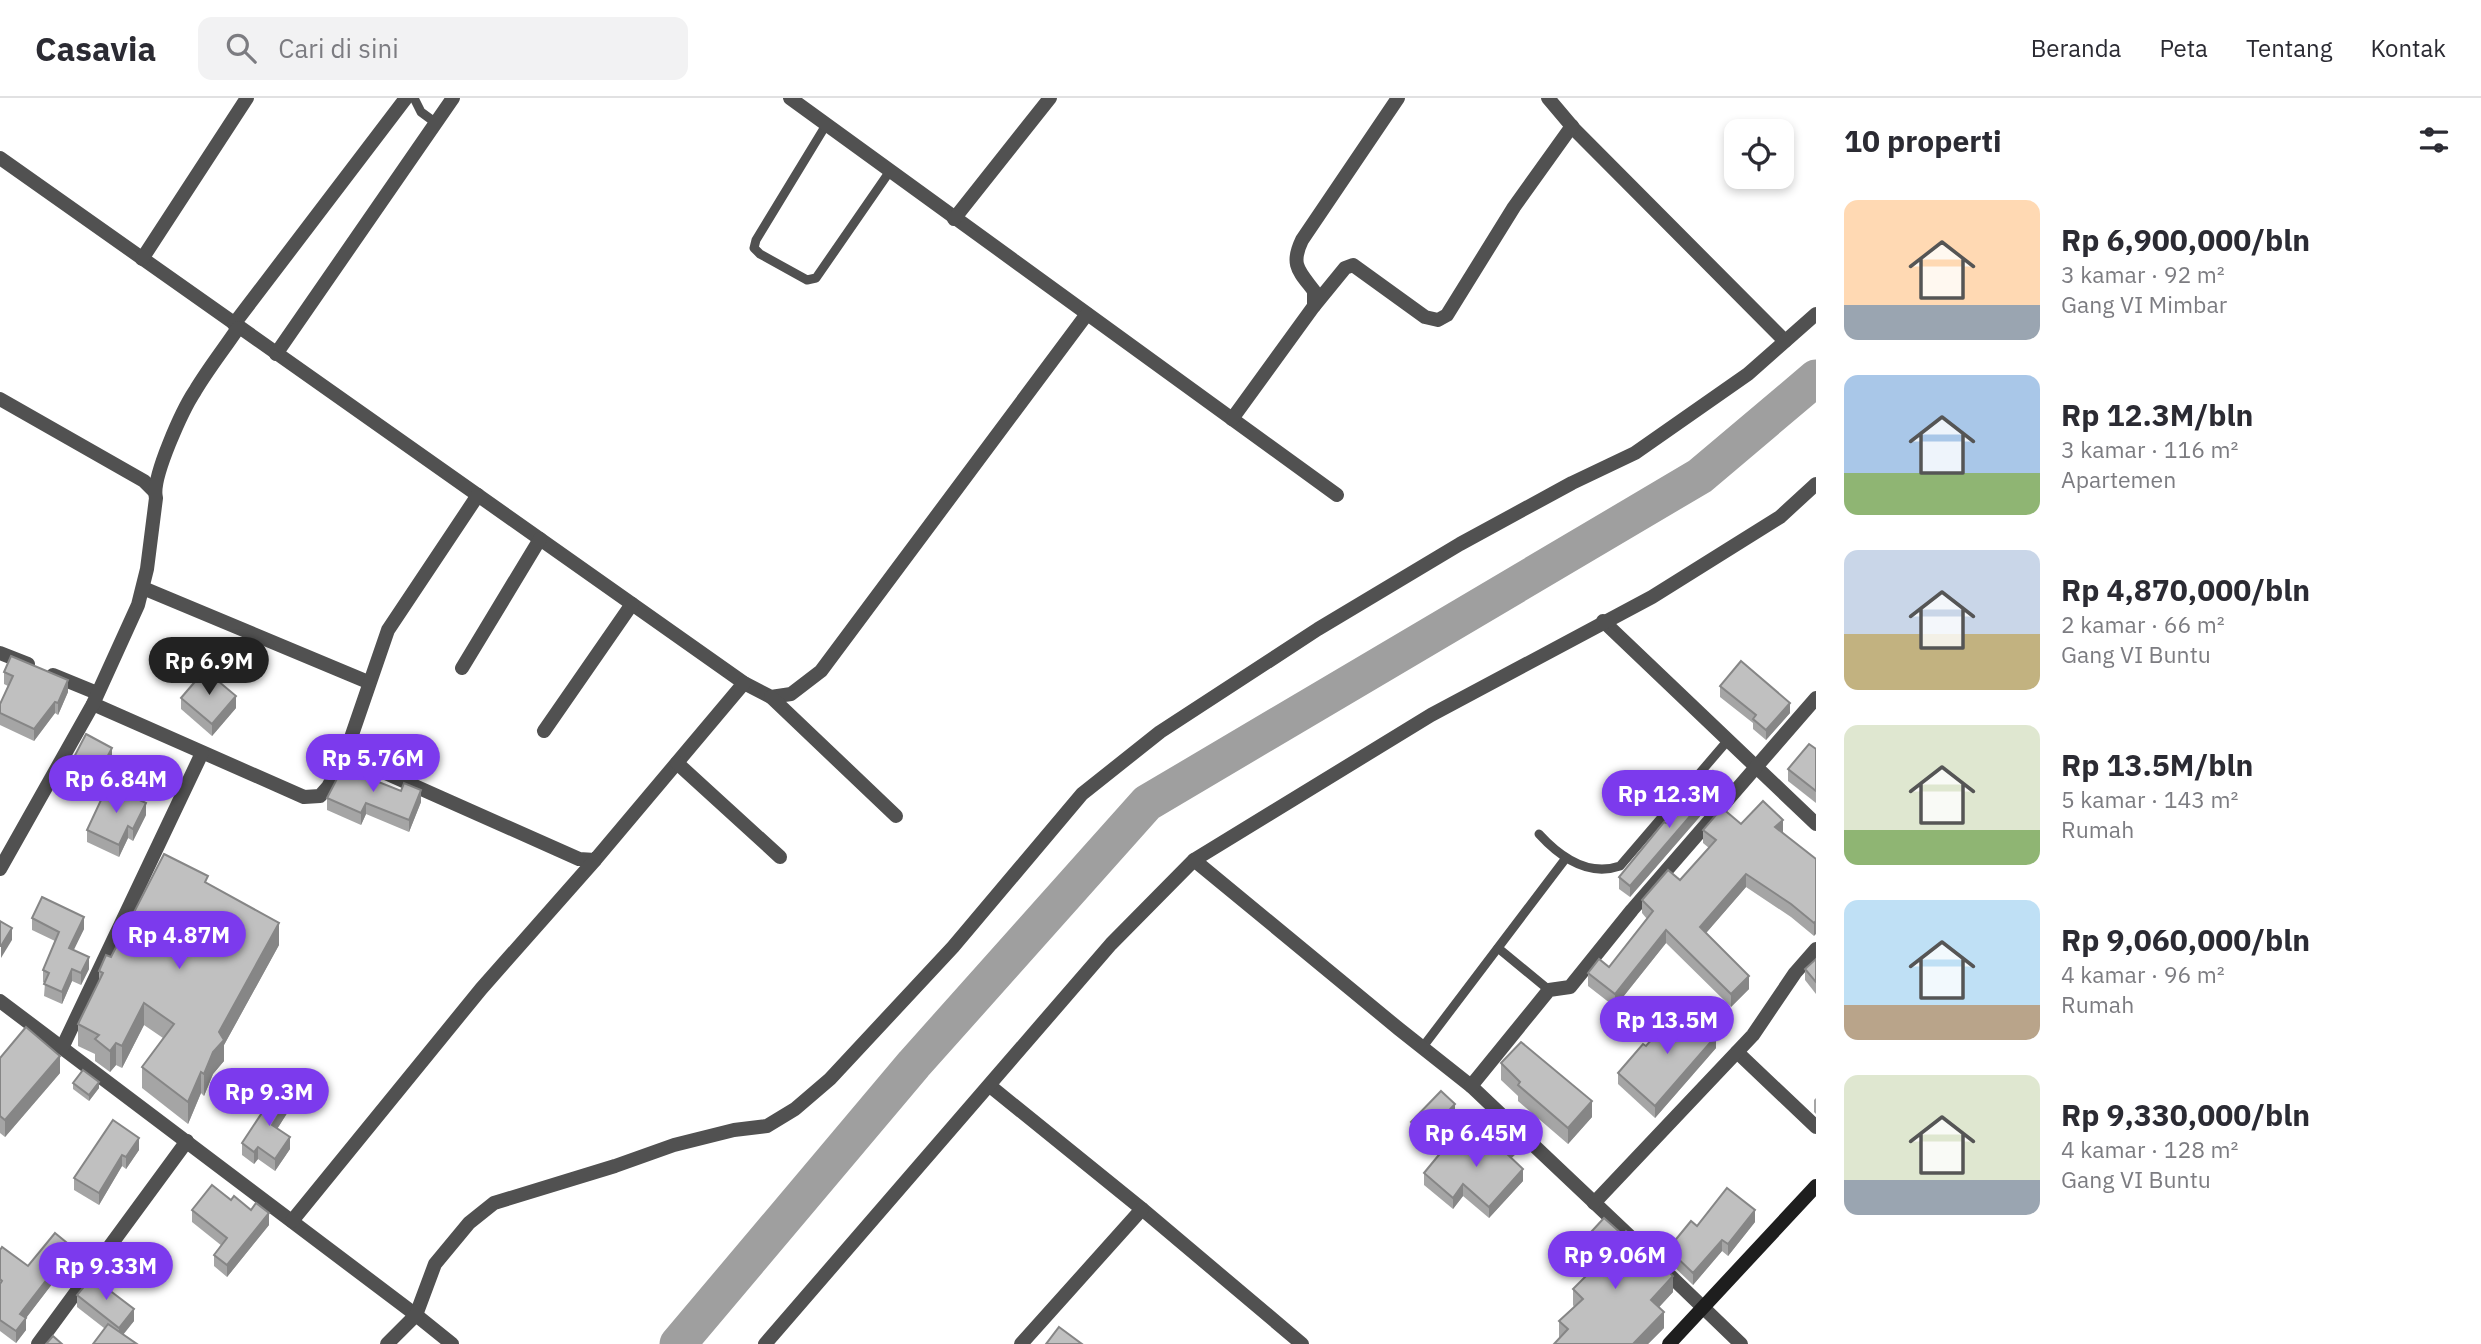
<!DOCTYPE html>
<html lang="id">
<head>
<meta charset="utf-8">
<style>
	:root { --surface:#fff; --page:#f2f2f3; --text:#2b2b33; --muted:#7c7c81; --line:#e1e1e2; --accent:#7c3aed }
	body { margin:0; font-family:"IBM Plex Sans",sans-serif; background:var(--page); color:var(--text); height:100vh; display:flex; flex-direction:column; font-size:26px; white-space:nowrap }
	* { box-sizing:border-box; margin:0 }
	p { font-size:23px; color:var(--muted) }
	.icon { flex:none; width:38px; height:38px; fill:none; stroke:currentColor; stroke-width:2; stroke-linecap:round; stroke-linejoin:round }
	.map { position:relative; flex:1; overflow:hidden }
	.panel { display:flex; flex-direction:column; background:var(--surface); width:665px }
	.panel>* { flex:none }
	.fabs { position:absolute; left:1724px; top:21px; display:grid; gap:14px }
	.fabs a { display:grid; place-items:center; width:70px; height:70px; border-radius:14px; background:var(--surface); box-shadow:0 4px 10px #0003; font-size:35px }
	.price { position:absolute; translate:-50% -60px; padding:0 16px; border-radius:24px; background:var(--accent); color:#fff; font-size:23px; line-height:46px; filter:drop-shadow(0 2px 4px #0008) }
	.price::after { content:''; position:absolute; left:50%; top:42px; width:21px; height:16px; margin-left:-10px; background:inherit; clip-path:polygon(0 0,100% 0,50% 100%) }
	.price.active { background:#222; color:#fff }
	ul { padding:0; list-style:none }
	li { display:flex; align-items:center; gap:21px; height:175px; padding:0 28px }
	li span { display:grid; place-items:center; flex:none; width:196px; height:140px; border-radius:14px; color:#555 }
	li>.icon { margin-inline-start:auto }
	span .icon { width:84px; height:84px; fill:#fffc; stroke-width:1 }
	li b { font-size:30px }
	h2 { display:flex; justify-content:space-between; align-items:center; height:84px; padding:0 28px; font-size:30px }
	header { display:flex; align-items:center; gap:42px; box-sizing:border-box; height:98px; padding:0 35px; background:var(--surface); border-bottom:2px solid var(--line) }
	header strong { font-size:33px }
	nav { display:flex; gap:38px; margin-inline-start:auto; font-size:24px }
	.search { width:490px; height:63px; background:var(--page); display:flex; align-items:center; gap:18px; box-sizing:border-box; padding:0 24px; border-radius:14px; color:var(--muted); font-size:26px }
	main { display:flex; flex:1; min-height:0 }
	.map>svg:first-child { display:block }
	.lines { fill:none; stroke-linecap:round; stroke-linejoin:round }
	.river { stroke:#9f9f9f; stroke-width:37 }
	.lane { stroke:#515151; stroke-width:9 }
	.street { stroke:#515151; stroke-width:14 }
	.secondary { stroke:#1e1e1e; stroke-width:14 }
	.wall { fill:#a5a5a5 }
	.shaded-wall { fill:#868686 }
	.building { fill:#c0c0c0; stroke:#868686; stroke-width:2 }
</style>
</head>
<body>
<header>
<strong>Casavia</strong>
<div class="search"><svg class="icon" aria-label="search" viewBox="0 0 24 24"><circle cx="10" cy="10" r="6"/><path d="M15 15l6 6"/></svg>Cari di sini</div>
<nav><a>Beranda</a><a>Peta</a><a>Tentang</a><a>Kontak</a></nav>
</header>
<main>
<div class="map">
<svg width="1816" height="1246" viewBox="0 0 1816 1246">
	<rect width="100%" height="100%" fill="#fff"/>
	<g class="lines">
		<polyline class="river" points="678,1246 914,966 1147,705 1700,378 1816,280"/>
		<g class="lane">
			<polyline points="414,0 421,14 436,25"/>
			<polyline points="826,27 756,142 754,150 760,156 807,182 816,180 890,73"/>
			<path d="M1539,736C1560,759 1588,779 1620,768L1729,641"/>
			<polyline points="1498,850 1549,892"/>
			<polyline points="1422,950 1566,760"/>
		</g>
		<g class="street">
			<polyline points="790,0 1337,397"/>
			<polyline points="1548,0 1575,32 1785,243"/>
			<polyline points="0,60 744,585 771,599 791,596 821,573 1087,216"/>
			<polyline points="954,121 1050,0"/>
			<polyline points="142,161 247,0"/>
			<polyline points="1314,208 1345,170 1353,167 1425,219 1438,222 1447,217 1514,109 1572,28"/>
			<polyline points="234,226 406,0"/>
			<polyline points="276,256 453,0"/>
			<polyline points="0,301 144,383 155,394"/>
			<path d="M1232,321L1314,208V193C1299,173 1290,167 1302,142L1398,0"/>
			<polyline points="143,490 368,584"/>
			<polyline points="1603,523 1816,726"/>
			<polyline points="0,555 28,566"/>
			<polyline points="462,570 540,441"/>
			<polyline points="53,577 97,595"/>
			<polyline points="771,599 896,718"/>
			<polyline points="93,606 304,699 320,698 328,689 345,657 579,761 595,762 744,585"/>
			<polyline points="544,633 632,506"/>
			<polyline points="345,657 388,532 478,397"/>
			<polyline points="677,665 780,759"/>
			<polyline points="1194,762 1399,931 1471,988 1637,1145"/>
			<path d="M0,771L93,606L138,507L147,471L156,400C151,380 183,311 195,293C208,271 224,251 238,230"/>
			<polyline points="0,903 416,1217 452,1246"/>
			<polyline points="62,950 202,655"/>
			<polyline points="1737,954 1816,1029"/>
			<polyline points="990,988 1142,1111 1302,1246"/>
			<polyline points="1471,988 1549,892 1570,889 1632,812 1816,600"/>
			<polyline points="1594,1105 1753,937 1795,875 1816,851"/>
			<polyline points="292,1123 481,891 595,762"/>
			<polyline points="1659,1167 1741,1246"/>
			<polyline points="38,1246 187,1043"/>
			<polyline points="387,1246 416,1217 435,1166 469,1125 494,1105 615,1068 674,1047 734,1032 767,1028 795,1011 830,981 953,849 1082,696 1160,634 1318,531 1460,446 1572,385 1635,355 1748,276 1816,216"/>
			<polyline points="765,1246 1111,846 1194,762 1431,617 1652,499 1780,419 1816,386"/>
			<polyline points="1021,1246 1142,1111"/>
		</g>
		<polyline class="secondary" points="1669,1246 1816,1088"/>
	</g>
	<g class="wall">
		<polygon points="4,574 68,594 58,617 55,615 34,643 0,627 0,606 8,588 4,586"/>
		<polygon points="1720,588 1790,615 1766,642 1753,631 1753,625 1720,599"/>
		<polygon points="181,600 236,610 212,638 181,611"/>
		<polygon points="1816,651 1816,705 1788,683 1788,671"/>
		<polygon points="73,661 112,662 99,686 73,673"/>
		<polygon points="351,675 369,680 421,704 409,734 366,716 361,727 327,712 327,700"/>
		<polygon points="1722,693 1630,799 1619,791 1619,779 1666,725"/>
		<polygon points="146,717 133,743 128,740 119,759 87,744 87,732"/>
		<polygon points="1741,726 1783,735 1816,761 1814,838 1791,819 1746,789 1706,835 1749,891 1731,909 1666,845 1615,909 1588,888 1588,875 1609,869 1647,821 1642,815 1642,802 1680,782 1709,750 1703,745 1703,732"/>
		<polygon points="208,786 279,847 224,947 224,963 213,976 204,998 201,995 188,1026 142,990 142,969 163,940 144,927 122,970 116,967 110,974 95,963 95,956 78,948 78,926 99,884 99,873 111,859"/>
		<polygon points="32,820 84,831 73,852 89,871 81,887 72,883 62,906 44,898 45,885 43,884 43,872 55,843 32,832"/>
		<polygon points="1816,861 1816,896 1805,882 1805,871"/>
		<polygon points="1646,948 1716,950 1655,1020 1618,986 1618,975"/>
		<polygon points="0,960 60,975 5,1039 0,1035"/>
		<polygon points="1501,965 1592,1019 1568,1046 1518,1003 1518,998 1501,982"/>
		<polygon points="73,985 99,990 89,1003 73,991"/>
		<polygon points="1816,1000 1816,1016 1814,1014 1814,1002"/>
		<polygon points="291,1009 277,1031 290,1051 275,1073 258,1061 254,1066 242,1057 242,1045"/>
		<polygon points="1455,1018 1426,1049 1411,1035 1411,1024"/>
		<polygon points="113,1022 139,1052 126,1071 122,1068 99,1107 74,1092 74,1080"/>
		<polygon points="1517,1055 1511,1060 1523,1083 1489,1120 1463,1098 1453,1111 1424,1087 1424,1075 1478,1062"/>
		<polygon points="231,1102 269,1127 227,1179 214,1168 214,1157 222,1148 192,1124 192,1112"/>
		<polygon points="1755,1124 1728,1158 1722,1153 1693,1187 1668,1163 1668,1151 1697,1128"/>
		<polygon points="1580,1146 1673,1194 1659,1209 1664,1230 1648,1246 1554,1246 1560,1240 1559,1239 1559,1223 1574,1209 1573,1207 1573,1191 1591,1173 1580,1162"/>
		<polygon points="0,1152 28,1168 72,1160 26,1220 26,1232 16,1245 0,1233"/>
		<polygon points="77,1197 134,1223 123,1236 104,1230 77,1209"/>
	</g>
	<g class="shaded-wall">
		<polygon points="68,582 68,594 58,617 58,605"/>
		<polygon points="236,598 236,610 212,638 212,626"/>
		<polygon points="55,604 55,615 34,643 34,631"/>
		<polygon points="1790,605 1790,615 1766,642 1766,632"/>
		<polygon points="112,650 112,662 99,686 99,674"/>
		<polygon points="1722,681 1722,693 1630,799 1630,788"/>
		<polygon points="421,692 421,704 409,734 409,722"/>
		<polygon points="146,705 146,717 133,743 133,731"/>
		<polygon points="366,705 366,716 361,727 361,715"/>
		<polygon points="1783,722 1783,735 1775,729"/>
		<polygon points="128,728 128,740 119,759 119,747"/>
		<polygon points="1746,776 1746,789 1700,842 1700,829"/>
		<polygon points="84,819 84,831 69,862 69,850"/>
		<polygon points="1816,823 1816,836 1814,838 1814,825"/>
		<polygon points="279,825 279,847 224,947 224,963 213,976 204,998 204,976 219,934"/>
		<polygon points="12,830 12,842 1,860 1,848"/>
		<polygon points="1666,832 1666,845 1615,909 1615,896"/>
		<polygon points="89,859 89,871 81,887 81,875"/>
		<polygon points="72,871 72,883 62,906 62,894"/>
		<polygon points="1749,878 1749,891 1731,909 1731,896"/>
		<polygon points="144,905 144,927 122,970 122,948"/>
		<polygon points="1716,938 1716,950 1655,1020 1655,1008"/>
		<polygon points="116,945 116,967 110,974 110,953"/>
		<polygon points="60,958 60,975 5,1039 5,1022"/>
		<polygon points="201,974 201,995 188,1026 188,1004"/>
		<polygon points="99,984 99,990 89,1003 89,997"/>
		<polygon points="291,997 291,1009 272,1039 272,1027"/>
		<polygon points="1592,1003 1592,1019 1568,1046 1568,1030"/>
		<polygon points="1455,1006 1455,1018 1426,1049 1426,1037"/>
		<polygon points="290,1039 290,1051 275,1073 275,1061"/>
		<polygon points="139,1040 139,1052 126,1071 126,1059"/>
		<polygon points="1517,1043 1517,1055 1505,1066 1505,1054"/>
		<polygon points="258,1049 258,1061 254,1066 254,1054"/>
		<polygon points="122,1057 122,1068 99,1107 99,1095"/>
		<polygon points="1523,1071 1523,1083 1489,1120 1489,1109"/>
		<polygon points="1463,1086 1463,1098 1453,1111 1453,1100"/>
		<polygon points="1755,1112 1755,1124 1728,1158 1728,1146"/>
		<polygon points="269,1115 269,1127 227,1179 227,1167"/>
		<polygon points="1722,1142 1722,1153 1693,1187 1693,1175"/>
		<polygon points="72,1149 72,1160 26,1220 26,1232 16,1245 16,1233 20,1216"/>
		<polygon points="1673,1178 1673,1194 1651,1218 1651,1202"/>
		<polygon points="134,1211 134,1223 119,1242 119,1230"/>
		<polygon points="1664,1214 1664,1230 1648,1246 1633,1246"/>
	</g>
	<g class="building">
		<polygon points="11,558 68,582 58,605 55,604 34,631 0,615 0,606 13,578 4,574"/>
		<polygon points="1741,563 1790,605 1766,632 1753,621 1756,617 1720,588"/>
		<polygon points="205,572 236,598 212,626 181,600"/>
		<polygon points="86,636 112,650 99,674 73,661"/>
		<polygon points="1809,646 1816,651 1816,693 1788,671"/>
		<polygon points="354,666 369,672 366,679 401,693 404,685 421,692 409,722 366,705 361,715 327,700 342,671 351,675"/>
		<polygon points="1713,673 1722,681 1630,788 1619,779 1664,724 1666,725"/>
		<polygon points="108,687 146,705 133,731 128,728 119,747 87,732"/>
		<polygon points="1763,703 1783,722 1775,729 1816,761 1816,823 1814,825 1791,806 1746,776 1700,829 1749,878 1731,896 1666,832 1615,896 1588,875 1599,861 1609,869 1653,813 1642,802 1668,772 1680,782 1716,742 1703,732 1722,710 1741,726"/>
		<polygon points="164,756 208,778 205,784 279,825 219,934 224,942 213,954 204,976 201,974 188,1004 142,969 174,926 144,905 122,948 116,945 110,953 95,941 99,937 78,926 103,875 99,873 106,857 111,859"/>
		<polygon points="42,799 84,819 69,850 89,859 81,875 72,871 62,894 44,886 49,875 43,872 59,834 32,820"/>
		<polygon points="0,823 12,830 1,848 0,848"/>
		<polygon points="1816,861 1816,884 1805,871"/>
		<polygon points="1681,908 1716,938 1655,1008 1618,975 1643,946 1646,948"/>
		<polygon points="26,929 60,958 5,1022 0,1018 0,960"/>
		<polygon points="1521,944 1592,1003 1568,1030 1518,987 1520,984 1501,965"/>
		<polygon points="83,972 99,984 89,997 73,985"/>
		<polygon points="279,989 291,997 272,1027 290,1039 275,1061 258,1049 254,1054 242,1045"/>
		<polygon points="1441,993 1455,1006 1426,1037 1411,1024"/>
		<polygon points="113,1022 139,1040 126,1059 122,1057 99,1095 74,1080"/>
		<polygon points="1504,1031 1517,1043 1505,1054 1523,1071 1489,1109 1463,1086 1453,1100 1424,1075 1452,1041 1478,1062"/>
		<polygon points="212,1087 231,1102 234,1098 251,1112 256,1105 269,1115 227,1167 214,1157 227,1140 192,1112"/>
		<polygon points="1727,1090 1755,1112 1728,1146 1722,1142 1693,1175 1668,1151 1691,1123 1697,1128"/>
		<polygon points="1604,1120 1623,1137 1626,1133 1673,1178 1651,1202 1664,1214 1633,1246 1554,1246 1568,1231 1559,1223 1583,1201 1573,1191 1599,1165 1580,1146"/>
		<polygon points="55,1135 72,1149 20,1216 26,1220 16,1233 0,1222 0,1186 2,1183 0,1181 0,1152 2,1149 28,1168"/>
		<polygon points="92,1179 134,1211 119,1230 77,1197"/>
		<polygon points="108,1226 137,1246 93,1246"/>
		<polygon points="1059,1229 1082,1246 1046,1246"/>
		<polygon points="53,1238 62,1246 46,1246"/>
	</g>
</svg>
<div class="fabs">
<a><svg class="icon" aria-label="locate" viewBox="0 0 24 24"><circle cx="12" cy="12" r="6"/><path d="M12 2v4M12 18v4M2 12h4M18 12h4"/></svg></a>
</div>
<b class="price active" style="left:209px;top:599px">Rp 6.9M</b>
<b class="price" style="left:373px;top:696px">Rp 5.76M</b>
<b class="price" style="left:116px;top:717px">Rp 6.84M</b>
<b class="price" style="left:1669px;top:732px">Rp 12.3M</b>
<b class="price" style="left:179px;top:873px">Rp 4.87M</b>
<b class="price" style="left:1667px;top:958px">Rp 13.5M</b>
<b class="price" style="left:269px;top:1030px">Rp 9.3M</b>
<b class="price" style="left:1476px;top:1071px">Rp 6.45M</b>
<b class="price" style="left:1615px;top:1193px">Rp 9.06M</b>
<b class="price" style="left:106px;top:1204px">Rp 9.33M</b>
</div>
<section class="panel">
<h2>10 properti<svg class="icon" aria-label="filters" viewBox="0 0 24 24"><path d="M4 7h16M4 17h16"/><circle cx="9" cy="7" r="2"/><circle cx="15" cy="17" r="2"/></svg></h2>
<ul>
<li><span style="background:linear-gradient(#ffd9b3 75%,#9aa5b1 0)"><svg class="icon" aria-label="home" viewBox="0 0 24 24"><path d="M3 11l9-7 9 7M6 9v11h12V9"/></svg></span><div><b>Rp 6,900,000/bln</b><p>3 kamar · 92 m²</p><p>Gang VI Mimbar</p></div></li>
<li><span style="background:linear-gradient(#a9c7e8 70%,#8fb573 0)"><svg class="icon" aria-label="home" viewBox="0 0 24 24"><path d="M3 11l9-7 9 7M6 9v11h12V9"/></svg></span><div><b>Rp 12.3M/bln</b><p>3 kamar · 116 m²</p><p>Apartemen</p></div></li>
<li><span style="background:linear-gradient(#c9d6e8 60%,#c2b280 0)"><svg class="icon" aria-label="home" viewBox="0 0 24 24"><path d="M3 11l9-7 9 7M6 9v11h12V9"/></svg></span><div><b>Rp 4,870,000/bln</b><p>2 kamar · 66 m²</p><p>Gang VI Buntu</p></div></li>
<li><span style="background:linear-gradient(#dfe7d0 75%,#8fb573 0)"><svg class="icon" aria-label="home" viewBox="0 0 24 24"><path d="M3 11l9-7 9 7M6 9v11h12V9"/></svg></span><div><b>Rp 13.5M/bln</b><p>5 kamar · 143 m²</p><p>Rumah</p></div></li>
<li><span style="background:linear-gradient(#bfe0f5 75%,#b9a48a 0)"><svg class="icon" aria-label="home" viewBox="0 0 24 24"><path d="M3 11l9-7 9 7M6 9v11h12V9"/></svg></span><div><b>Rp 9,060,000/bln</b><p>4 kamar · 96 m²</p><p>Rumah</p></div></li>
<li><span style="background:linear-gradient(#dfe7d0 75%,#9aa5b1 0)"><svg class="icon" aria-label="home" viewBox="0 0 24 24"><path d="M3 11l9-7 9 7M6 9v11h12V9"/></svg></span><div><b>Rp 9,330,000/bln</b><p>4 kamar · 128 m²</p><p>Gang VI Buntu</p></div></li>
</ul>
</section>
</main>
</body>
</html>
